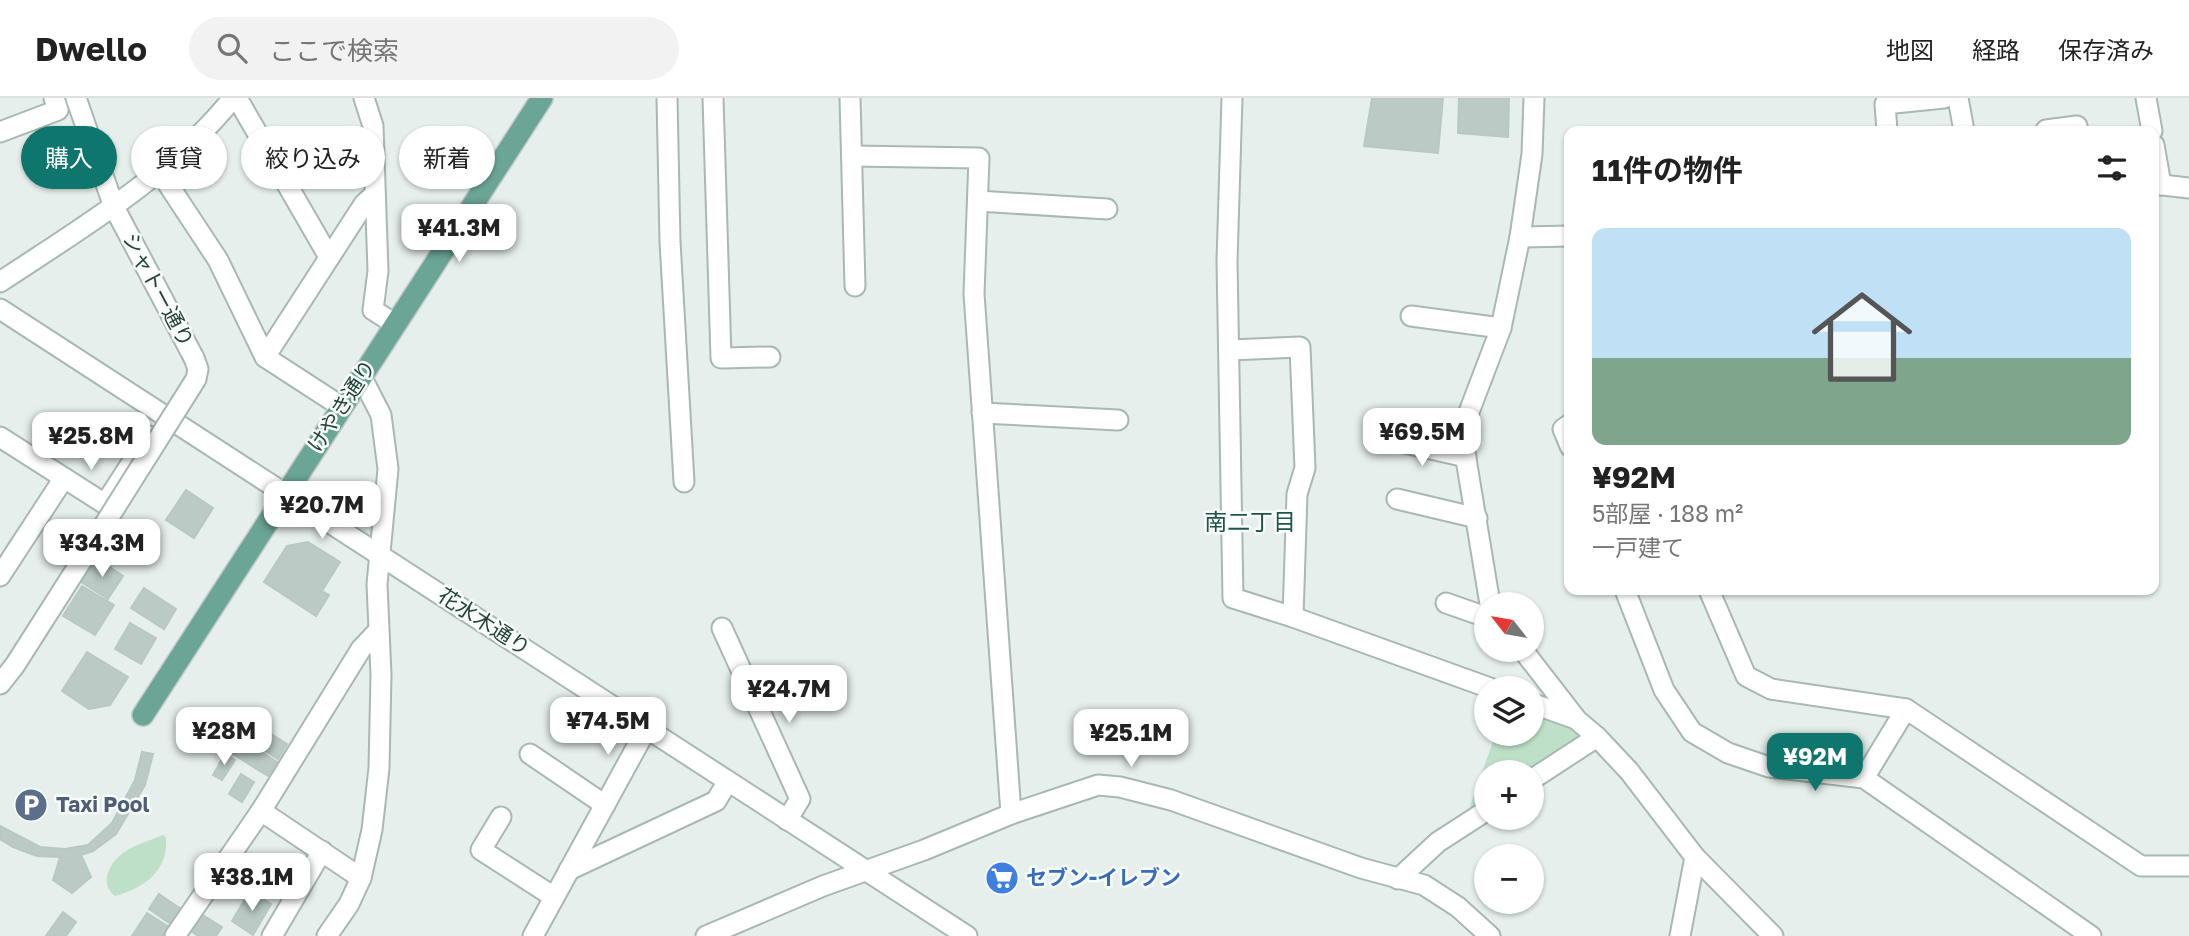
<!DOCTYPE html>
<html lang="ja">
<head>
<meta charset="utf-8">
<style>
	:root { --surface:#fff; --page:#f2f2f2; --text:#222; --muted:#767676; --line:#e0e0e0; --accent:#0f766e }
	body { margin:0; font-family:"Golos Text","Noto Sans JP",sans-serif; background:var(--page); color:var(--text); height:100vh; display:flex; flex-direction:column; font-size:26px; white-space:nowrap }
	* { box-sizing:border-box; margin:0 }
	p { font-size:23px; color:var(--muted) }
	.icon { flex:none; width:38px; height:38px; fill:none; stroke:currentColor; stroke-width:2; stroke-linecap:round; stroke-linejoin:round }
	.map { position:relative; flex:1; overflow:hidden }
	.panel { position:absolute; left:1564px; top:28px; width:595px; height:469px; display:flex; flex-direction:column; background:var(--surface); border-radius:14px; box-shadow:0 2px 5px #0004 }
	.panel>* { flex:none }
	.guide { position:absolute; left:21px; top:28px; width:665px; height:63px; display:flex; gap:14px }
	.needle { width:46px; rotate:301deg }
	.fabs { position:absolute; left:1474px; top:494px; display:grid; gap:14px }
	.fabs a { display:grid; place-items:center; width:70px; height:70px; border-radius:50%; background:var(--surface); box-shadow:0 2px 5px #0004; font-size:35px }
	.price { position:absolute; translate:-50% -60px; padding:0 16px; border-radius:14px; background:#fff; color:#222; font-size:23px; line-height:46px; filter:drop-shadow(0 2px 4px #0008) }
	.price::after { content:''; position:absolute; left:50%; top:42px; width:21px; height:16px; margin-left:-10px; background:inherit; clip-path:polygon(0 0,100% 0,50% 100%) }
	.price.active { background:var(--accent); color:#fff }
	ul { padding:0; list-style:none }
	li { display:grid; align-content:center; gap:14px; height:371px; padding:0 28px }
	li span { display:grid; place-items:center; height:217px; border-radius:14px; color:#555 }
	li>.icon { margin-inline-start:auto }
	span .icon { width:126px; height:126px; fill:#fffc; stroke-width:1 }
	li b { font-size:30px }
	h2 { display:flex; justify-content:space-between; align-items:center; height:84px; padding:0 28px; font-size:30px }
	.pill { padding:0 24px; border-radius:32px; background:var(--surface); box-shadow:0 2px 5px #0004; font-size:24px; line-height:63px }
	.pill.active { background:var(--accent); color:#fff }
	header { display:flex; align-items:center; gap:42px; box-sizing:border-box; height:98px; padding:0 35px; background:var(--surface); border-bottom:2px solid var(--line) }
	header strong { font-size:33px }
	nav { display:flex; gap:38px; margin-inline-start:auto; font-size:24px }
	.search { width:490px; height:63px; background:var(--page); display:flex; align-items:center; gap:18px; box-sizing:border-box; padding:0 24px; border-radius:38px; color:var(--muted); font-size:26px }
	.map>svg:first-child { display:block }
	.green { fill:#bfe0c8 }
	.building { fill:#bbcac4; stroke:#b8c9c2; stroke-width:2 }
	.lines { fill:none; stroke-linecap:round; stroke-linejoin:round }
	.minor-casing { stroke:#a8b8b2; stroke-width:23 }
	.major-casing { stroke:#c2cac8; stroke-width:24 }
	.minor { stroke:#fff; stroke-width:19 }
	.major { stroke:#6aa596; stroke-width:21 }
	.minor-bridge-casing { stroke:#a8b8b2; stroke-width:23; stroke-linecap:butt }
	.minor-bridge { stroke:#fff; stroke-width:19 }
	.labels { text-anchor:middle; stroke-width:5; stroke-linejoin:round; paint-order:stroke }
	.street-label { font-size:21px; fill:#24423a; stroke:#f7fbf9 }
	.service-label { font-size:21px; font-weight:bold; fill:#4e5e75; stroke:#f7fbf9; text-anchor:start }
	.shop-label { font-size:21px; font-weight:bold; fill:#366cbe; stroke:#f7fbf9; text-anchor:start }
	.neighbourhood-label { font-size:23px; fill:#1f5548; stroke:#f7fbf9 }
</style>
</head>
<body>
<header>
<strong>Dwello</strong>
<div class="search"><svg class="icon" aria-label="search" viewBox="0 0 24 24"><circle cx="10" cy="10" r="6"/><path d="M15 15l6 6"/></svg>ここで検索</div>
<nav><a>地図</a><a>経路</a><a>保存済み</a></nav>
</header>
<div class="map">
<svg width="2189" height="838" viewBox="0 0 2189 838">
	<rect width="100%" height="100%" fill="#e6efeb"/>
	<g class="green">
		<polygon points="1531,615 1577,631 1577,645 1530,674 1486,674 1486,701 1469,711 1496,635 1531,635"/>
		<path d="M163,737L166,739C169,773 144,790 115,798C98,785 110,763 126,753C137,746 151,742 163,737Z"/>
	</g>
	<g class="building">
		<polygon points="1372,0 1443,0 1438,55 1364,48"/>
		<polygon points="1459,0 1509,0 1508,39 1458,35"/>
		<polygon points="186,392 213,410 194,440 166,422"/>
		<polygon points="308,444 340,464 322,493 329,497 316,518 264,484 287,448"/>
		<polygon points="96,460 123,478 108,501 81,484"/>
		<polygon points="82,488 114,507 95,537 63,518"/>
		<polygon points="144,490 176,511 164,531 131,510"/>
		<polygon points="130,525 156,540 141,566 115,551"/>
		<polygon points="87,554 128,579 110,607 89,611 62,593"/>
		<polygon points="248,621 287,646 278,661 239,636"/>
		<polygon points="237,638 277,664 268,678 228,653"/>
		<polygon points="142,654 153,656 145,687 116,736 93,753 81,757 91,779 72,795 53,782 60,759 37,758 13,749 0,741 0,728 40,749 65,751 88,747 112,725 135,682"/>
		<polygon points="225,656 235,662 222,682 213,677"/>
		<polygon points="241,676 254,684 242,704 229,696"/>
		<polygon points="250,793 271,806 253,837 232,823"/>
		<polygon points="159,796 181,811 171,826 149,811"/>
		<polygon points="63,814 76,824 66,838 46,838"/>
		<polygon points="147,815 169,829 164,838 132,838"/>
		<polygon points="201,816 222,829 216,838 198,838 191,833"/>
	</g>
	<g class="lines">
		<defs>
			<g id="minor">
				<polyline points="76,0 114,109 194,260"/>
				<polyline points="237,0 329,159"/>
				<polyline points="364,0 373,28 378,173 373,212 395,226"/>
				<polyline points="667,0 670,144 684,384"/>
				<polyline points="713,0 721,260 770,259"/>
				<polyline points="850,0 855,188"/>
				<polyline points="1232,0 1227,163 1233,500 1293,519 1490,590"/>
				<polyline points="1958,0 1964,33"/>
				<polyline points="2146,0 2152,33"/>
				<polyline points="2046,32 2077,28 2077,33"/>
				<polyline points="1887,33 1885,6 1944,0"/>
				<polyline points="0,34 58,12 54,0"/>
				<polyline points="2154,47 2161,87"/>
				<polyline points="853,58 979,60 974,196 1011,716"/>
				<polyline points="160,74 218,162 265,259 342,309"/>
				<polyline points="2154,86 2189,90"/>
				<polyline points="978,103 1107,111"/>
				<polyline points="1520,139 1570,138"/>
				<path d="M0,184C83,129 170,78 233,0"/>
				<polyline points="0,211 967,838"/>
				<polyline points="1411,218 1501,230"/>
				<polyline points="1229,252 1300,249 1305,370 1297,396 1293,519"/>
				<polyline points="265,259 364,106 375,96"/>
				<polyline points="982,315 1118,322"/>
				<polyline points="1570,326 1563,331 1570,348"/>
				<polyline points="0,339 105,406 149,338"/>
				<polyline points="1387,341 1466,359"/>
				<polyline points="1397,401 1477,420"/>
				<polyline points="0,478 64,380"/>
				<polyline points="1625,492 1664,592 1692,634 1728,655 1769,669 1864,680 2091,838"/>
				<polyline points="1709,492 1746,578 1771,591 1906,611 2141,768 2189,768"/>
				<polyline points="1446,505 1486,519"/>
				<polyline points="1490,506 1463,343 1469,314 1501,230 1520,139 1532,56 1534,0"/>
				<polyline points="722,530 800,701 787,722"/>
				<polyline points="1522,551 1577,622 1597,639 1629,673 1695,759 1773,838"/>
				<polyline points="0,586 15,567 82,462"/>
				<polyline points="1531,605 1576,621"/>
				<polyline points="530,656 605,707"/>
				<polyline points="1864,680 1906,611"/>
				<polyline points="1531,682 1597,639"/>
				<polyline points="261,713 361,780"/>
				<polyline points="501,719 481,752 554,799"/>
				<polyline points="569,772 716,703 728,683"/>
				<polyline points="1398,781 1438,744 1486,713"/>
				<polyline points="175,838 261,713 361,551 378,533"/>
				<polyline points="272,838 322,753"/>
				<polyline points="327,838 349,806 361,780 372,732 379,670 381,577 377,486 388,371 381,317 361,278"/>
				<polyline points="533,838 647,630"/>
				<polyline points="706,838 823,788 924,752 1011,716 1098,687 1120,689 1171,702 1361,770 1424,787 1458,809 1490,838"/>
				<polyline points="1680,838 1695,759"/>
			</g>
			<polyline id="major" points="143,617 542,0"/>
		</defs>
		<use href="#minor" class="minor-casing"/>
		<use href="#major" class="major-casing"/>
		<use href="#minor" class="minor"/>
		<use href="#major" class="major"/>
		<defs>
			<polyline id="minor-bridge" points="82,462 196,281 198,271 194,260"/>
		</defs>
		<use href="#minor-bridge" class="minor-bridge-casing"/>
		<use href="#minor-bridge" class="minor-bridge"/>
	</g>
	<defs>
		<symbol id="parking-disc" viewBox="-11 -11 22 22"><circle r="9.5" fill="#5c6f8a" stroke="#f7fbf9"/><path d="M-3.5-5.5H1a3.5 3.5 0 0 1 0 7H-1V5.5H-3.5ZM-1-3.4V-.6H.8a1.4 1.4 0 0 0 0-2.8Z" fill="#fff"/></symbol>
		<symbol id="supermarket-disc" viewBox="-11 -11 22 22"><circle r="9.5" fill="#3f7fe0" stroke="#f7fbf9"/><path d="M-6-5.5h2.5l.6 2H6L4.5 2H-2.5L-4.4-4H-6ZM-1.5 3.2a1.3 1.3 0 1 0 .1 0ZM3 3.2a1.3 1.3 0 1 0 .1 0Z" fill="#fff"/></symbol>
	</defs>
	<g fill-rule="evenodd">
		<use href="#parking-disc" x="12" y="688" width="38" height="38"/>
		<use href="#supermarket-disc" x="983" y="761" width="38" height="38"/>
	</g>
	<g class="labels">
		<g class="street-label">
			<text transform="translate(158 192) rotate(62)" y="7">シャトー通り</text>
			<text transform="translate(342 308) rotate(-57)" y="7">けやき通り</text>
			<text transform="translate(484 524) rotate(33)" y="7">花水木通り</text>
		</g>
		<g class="service-label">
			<text x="56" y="714">Taxi Pool</text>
		</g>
		<g class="shop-label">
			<text x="1026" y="787">セブン-イレブン</text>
		</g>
		<g class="neighbourhood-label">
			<text x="1250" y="432">南二丁目</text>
		</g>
	</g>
</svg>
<div class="fabs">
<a><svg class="needle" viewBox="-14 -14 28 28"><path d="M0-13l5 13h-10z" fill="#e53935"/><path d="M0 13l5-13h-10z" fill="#767676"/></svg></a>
<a><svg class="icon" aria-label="layers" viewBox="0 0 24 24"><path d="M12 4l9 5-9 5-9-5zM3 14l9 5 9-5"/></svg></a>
<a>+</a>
<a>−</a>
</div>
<b class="price" style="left:459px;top:166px">¥41.3M</b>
<b class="price" style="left:1422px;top:370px">¥69.5M</b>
<b class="price" style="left:91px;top:374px">¥25.8M</b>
<b class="price" style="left:322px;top:443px">¥20.7M</b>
<b class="price" style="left:102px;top:481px">¥34.3M</b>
<b class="price" style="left:789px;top:627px">¥24.7M</b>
<b class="price" style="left:608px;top:659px">¥74.5M</b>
<b class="price" style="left:224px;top:669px">¥28M</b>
<b class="price" style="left:1131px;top:671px">¥25.1M</b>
<b class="price active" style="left:1815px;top:695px">¥92M</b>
<b class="price" style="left:252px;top:815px">¥38.1M</b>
<div class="guide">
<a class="pill active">購入</a>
<a class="pill">賃貸</a>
<a class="pill">絞り込み</a>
<a class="pill">新着</a>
</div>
<section class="panel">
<h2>11件の物件<svg class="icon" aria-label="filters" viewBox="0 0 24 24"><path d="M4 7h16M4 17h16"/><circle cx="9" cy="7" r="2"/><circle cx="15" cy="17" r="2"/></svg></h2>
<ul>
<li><span style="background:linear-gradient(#bfe0f5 60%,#7fa58c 0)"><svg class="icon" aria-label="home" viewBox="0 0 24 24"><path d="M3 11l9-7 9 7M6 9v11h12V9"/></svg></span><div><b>¥92M</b><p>5部屋 · 188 m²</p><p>一戸建て</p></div></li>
</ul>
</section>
</div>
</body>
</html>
